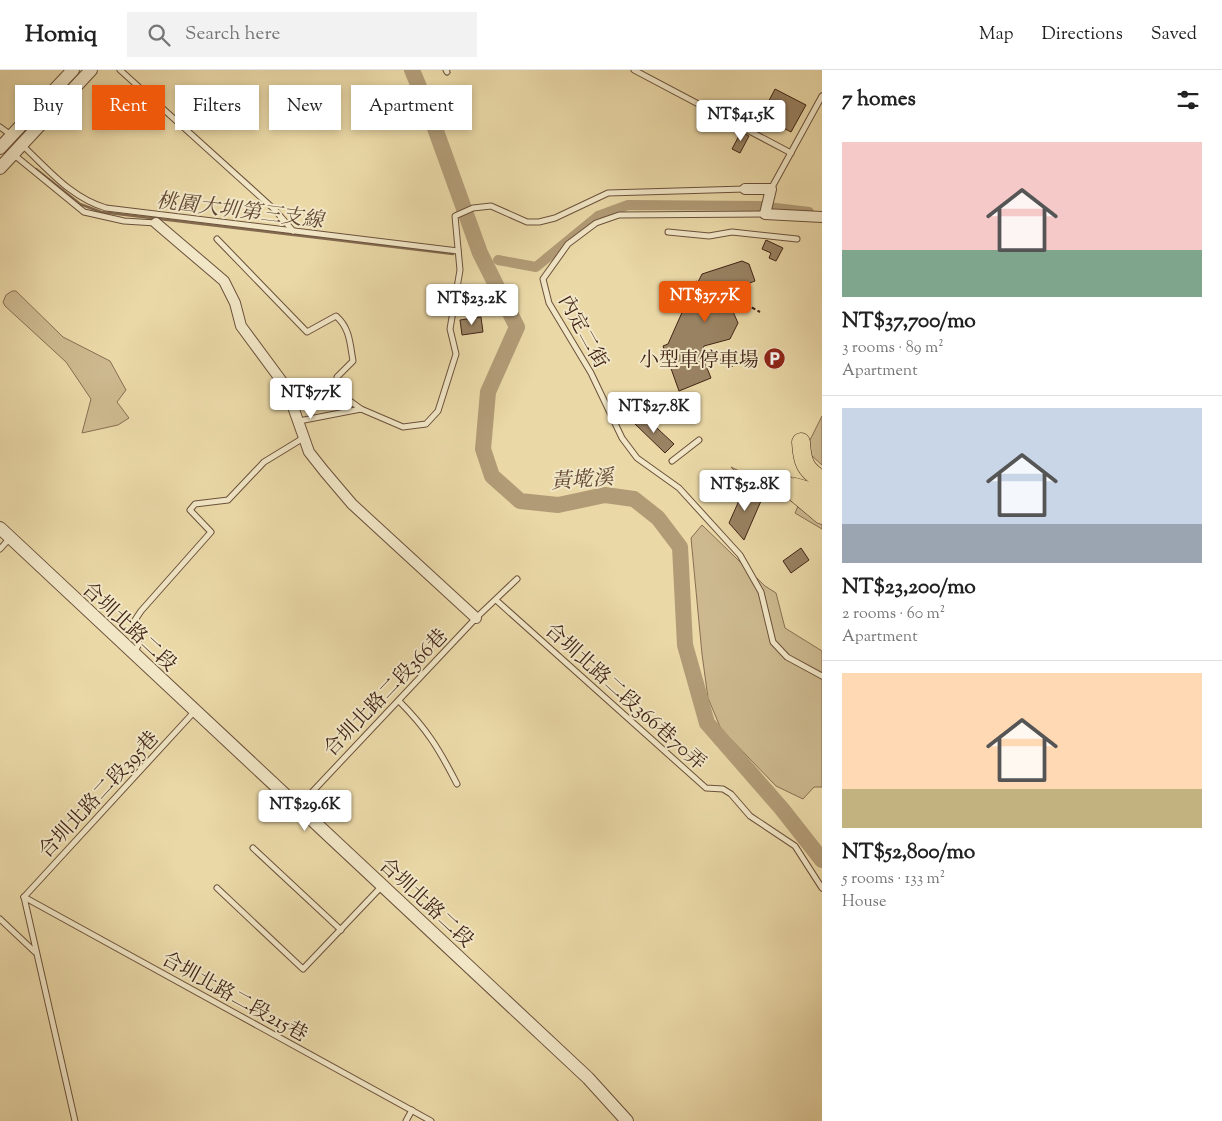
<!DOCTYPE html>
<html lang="en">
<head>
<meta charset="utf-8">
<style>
	:root { --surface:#fff; --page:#f2f2f2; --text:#222; --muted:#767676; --line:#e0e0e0; --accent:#ea580c }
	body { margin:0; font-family:"Sorts Mill Goudy","Noto Serif TC",serif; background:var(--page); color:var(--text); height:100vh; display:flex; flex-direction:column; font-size:19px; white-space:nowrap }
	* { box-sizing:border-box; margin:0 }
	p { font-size:16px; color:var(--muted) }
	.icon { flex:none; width:28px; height:28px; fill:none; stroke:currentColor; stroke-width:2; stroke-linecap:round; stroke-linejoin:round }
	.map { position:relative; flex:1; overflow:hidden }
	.side { display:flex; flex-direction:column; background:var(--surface); width:400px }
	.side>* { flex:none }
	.top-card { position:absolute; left:15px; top:15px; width:475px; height:45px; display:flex; gap:10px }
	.price { position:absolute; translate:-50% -42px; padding:0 11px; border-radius:5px; background:#fff; color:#222; font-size:16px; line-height:32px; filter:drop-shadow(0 1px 2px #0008) }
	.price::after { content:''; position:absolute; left:50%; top:30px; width:15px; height:11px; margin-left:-8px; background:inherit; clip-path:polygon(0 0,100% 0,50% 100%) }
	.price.selected { background:var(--accent); color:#fff }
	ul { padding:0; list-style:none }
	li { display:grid; align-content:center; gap:10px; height:265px; padding:0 20px }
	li+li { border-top:1px solid var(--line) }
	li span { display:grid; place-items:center; height:155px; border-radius:0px; color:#555 }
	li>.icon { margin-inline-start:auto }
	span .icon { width:90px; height:90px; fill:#fffc; stroke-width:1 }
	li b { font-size:21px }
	h2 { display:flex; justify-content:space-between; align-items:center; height:60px; padding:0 20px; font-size:21px }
	.chip { padding:0 18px; border-radius:0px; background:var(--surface); box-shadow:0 2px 8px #0003; font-size:18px; line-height:45px }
	.chip.selected { background:var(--accent); color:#fff }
	header { display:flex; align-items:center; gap:30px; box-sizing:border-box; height:70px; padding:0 25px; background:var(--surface); border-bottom:1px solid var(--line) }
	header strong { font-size:24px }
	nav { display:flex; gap:28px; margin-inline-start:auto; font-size:18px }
	.search { width:350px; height:45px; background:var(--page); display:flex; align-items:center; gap:12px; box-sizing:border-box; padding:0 18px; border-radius:0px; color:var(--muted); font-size:19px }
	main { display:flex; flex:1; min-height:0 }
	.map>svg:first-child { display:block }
	.green { fill:#cdb98f; stroke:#876e53 }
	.water { fill:#b19b76; stroke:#846b50 }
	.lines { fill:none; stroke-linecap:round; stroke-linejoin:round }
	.stream { stroke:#846b50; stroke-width:2.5 }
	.canal { stroke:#b19b76; stroke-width:10 }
	.river { stroke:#b19b76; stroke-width:16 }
	.building { fill:#998262; stroke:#412417 }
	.service-casing { stroke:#6b513b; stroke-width:7 }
	.minor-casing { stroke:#6b513b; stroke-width:12 }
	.tertiary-casing { stroke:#6b513b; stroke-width:14 }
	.motorway-casing { stroke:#412417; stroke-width:19 }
	.path { stroke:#412417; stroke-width:2; stroke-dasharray:4 2.5; stroke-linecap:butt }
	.service { stroke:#f1e6c6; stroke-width:5 }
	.minor { stroke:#f1e6c6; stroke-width:10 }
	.tertiary { stroke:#f1e6c6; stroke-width:12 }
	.motorway { stroke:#ead8a7; stroke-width:18 }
	.labels { text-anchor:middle; stroke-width:4; stroke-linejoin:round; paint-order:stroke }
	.street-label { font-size:20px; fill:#412417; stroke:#f1e6c6 }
	.poi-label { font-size:20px; fill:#412417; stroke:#f1e6c6; text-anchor:end }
	.water-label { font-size:21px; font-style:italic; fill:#634834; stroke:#f1e6c6 }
</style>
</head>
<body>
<header>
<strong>Homiq</strong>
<div class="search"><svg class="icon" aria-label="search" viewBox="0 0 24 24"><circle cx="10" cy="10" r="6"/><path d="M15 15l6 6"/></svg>Search here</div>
<nav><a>Map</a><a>Directions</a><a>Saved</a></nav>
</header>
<main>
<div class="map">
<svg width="822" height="1051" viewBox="0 0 822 1051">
	<rect width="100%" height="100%" fill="#ead8a7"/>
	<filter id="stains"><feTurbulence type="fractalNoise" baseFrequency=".004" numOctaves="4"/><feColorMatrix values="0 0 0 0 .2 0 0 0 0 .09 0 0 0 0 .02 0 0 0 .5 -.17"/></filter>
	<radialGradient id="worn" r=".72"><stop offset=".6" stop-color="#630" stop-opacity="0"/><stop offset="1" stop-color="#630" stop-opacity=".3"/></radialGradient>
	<g class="green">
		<polygon points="12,221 16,221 63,267 110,291 126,320 117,332 129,348 118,355 82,363 91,329 66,292 5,236 3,232 6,225"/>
		<polygon points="822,346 822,395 810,384 808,374"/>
		<polygon points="731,397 770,416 774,425 771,430 762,430"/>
		<polygon points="799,434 822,450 822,459 795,443"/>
		<polygon points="702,455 765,516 776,523 785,558 822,581 822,717 814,717 803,729 776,716 721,659 708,628 702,584 691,468"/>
	</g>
	<circle class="water" cx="665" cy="341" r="10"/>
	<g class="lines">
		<polyline class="stream" points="36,99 80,134 101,142 453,184"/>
		<polyline class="canal" points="498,190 536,197 598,146 628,135 760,136 809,142"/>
		<polyline class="river" points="412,0 427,36 480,183 517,257 488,322 483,379 492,406 520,431 558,435 605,425 634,429 658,448 680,477 685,575 707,653 782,739 822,790"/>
	</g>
	<g class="building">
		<polygon points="775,19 806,35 791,62 761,46"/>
		<polygon points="741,62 749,66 740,83 732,79"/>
		<polygon points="766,170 783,178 776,191 769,188 771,183 762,179"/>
		<polygon points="742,191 749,194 755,211 731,220 727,228 738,253 730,269 704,276 701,283 711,308 679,321 663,276 668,274 696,211 698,212 702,204"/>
		<polygon points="481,247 483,262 462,265 460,250"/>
		<polygon points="642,344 674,374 665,383 634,353"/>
		<polygon points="746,415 761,431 744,470 729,453"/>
		<polygon points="801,478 809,490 791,503 783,491"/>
	</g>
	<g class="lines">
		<defs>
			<g id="service">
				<polyline points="120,0 275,140 293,161"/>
				<polyline points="446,0 447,2"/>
				<polyline points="634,0 791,83"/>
				<polyline points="0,57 11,65"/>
				<path d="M22,75C48,99 71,128 106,138L458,181"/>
				<polyline points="13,84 84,142 124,151 156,153"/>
				<polyline points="771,119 822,26"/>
				<polyline points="765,144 619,145 596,153 568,174 543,209 549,233 591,303 622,368 637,388 679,418 740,485 761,522 773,572 787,587 822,606"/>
				<polyline points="668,162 709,166 732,162 797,169"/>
				<path d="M217,169L307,262L336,246C350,258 350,274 353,291L337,307L336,315L346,328L361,339"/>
				<polyline points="299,351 361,339 403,357 426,354 438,341 456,284 450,259 460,200 455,146 473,138 491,136 527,152 539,152 555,148 608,123 745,119"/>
				<polyline points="672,391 699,370"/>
				<polyline points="0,479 10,468"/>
				<polyline points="496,530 706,718 723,719 731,724 750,746 795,776 822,818"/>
				<polyline points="134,583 139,574 135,550 141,541 211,462 190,440 195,434 228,430 264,392 305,367"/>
				<path d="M399,631C427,659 439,679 457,714"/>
				<polyline points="298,737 476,548 517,509"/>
				<polyline points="253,778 341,860"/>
				<polyline points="217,818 303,899 382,816"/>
				<polyline points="24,827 431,1051"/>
				<polyline points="24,827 194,642"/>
				<polyline points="24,827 75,1051"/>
				<polyline points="0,849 35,882"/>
				<polyline points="406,1051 412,1040"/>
			</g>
			<g id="minor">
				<polyline points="745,119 771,119 765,144 822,147"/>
				<polyline points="156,153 224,211 235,233 241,256 286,317 309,382 324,401 352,434 476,548"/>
			</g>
			<g id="tertiary">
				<polyline points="0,78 73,0"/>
				<polyline points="0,98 91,0"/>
				<polyline points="0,458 588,1008 627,1051"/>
			</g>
			<g id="motorway">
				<path d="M801,372C802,392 805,400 822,410"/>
				<polyline points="785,414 822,445"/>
				<polyline points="795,417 822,425"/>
			</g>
		</defs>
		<use href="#service" class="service-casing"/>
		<use href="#minor" class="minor-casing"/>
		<use href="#tertiary" class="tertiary-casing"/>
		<use href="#motorway" class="motorway-casing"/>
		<g class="path">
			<polyline points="729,225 760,242"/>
			<polyline points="702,280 733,296"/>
		</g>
		<use href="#service" class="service"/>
		<use href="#minor" class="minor"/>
		<use href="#tertiary" class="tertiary"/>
		<use href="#motorway" class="motorway"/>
	</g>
	<defs>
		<symbol id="parking-disc" viewBox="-11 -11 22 22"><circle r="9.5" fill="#8f2418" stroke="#f1e6c6"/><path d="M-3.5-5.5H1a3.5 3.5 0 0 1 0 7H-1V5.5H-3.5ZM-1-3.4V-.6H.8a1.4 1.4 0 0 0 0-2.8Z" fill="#fff"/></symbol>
	</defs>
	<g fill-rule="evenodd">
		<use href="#parking-disc" x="762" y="276" width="25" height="25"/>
	</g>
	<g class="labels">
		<g class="street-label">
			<text transform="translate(584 261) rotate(61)" y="7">內定二街</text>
			<text transform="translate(130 556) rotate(43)" y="7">合圳北路二段</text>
			<text transform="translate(385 622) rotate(-46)" y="7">合圳北路二段366巷</text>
			<text transform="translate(626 626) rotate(42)" y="7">合圳北路二段366巷70弄</text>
			<text transform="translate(98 724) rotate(-47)" y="7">合圳北路二段395巷</text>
			<text transform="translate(427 832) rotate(43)" y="7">合圳北路二段</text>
			<text transform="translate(235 926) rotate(29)" y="7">合圳北路二段215巷</text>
		</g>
		<g class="poi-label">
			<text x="759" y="296">小型車停車場</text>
		</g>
		<g class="water-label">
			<text transform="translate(240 140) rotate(7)" y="7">桃園大圳第三支線</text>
			<text transform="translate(582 409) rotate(-4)" y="7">黃墘溪</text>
		</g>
	</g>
	<rect width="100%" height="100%" filter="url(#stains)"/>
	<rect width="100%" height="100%" fill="url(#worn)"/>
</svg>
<b class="price" style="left:741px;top:72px">NT$41.5K</b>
<b class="price selected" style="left:705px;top:253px">NT$37.7K</b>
<b class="price" style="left:472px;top:256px">NT$23.2K</b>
<b class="price" style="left:311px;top:350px">NT$77K</b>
<b class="price" style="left:654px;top:364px">NT$27.8K</b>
<b class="price" style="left:745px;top:442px">NT$52.8K</b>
<b class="price" style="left:305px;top:762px">NT$29.6K</b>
<div class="top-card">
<a class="chip">Buy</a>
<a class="chip selected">Rent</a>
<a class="chip">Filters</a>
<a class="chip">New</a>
<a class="chip">Apartment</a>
</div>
</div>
<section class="side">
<h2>7 homes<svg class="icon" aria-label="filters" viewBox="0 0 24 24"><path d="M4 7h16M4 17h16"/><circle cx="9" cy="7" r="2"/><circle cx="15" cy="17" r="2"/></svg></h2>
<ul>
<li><span style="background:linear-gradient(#f6c9c9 70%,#7fa58c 0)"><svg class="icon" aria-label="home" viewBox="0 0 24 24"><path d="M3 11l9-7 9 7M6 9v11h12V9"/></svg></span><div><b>NT$37,700/mo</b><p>3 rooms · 89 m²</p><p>Apartment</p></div></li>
<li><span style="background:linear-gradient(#c9d6e8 75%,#9aa5b1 0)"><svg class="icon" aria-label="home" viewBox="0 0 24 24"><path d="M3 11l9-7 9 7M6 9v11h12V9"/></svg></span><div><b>NT$23,200/mo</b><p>2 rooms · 60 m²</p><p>Apartment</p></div></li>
<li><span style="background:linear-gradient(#ffd9b3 75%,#c2b280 0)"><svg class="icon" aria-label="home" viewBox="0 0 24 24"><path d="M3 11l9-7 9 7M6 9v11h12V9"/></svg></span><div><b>NT$52,800/mo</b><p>5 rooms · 133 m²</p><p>House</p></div></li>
</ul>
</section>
</main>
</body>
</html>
